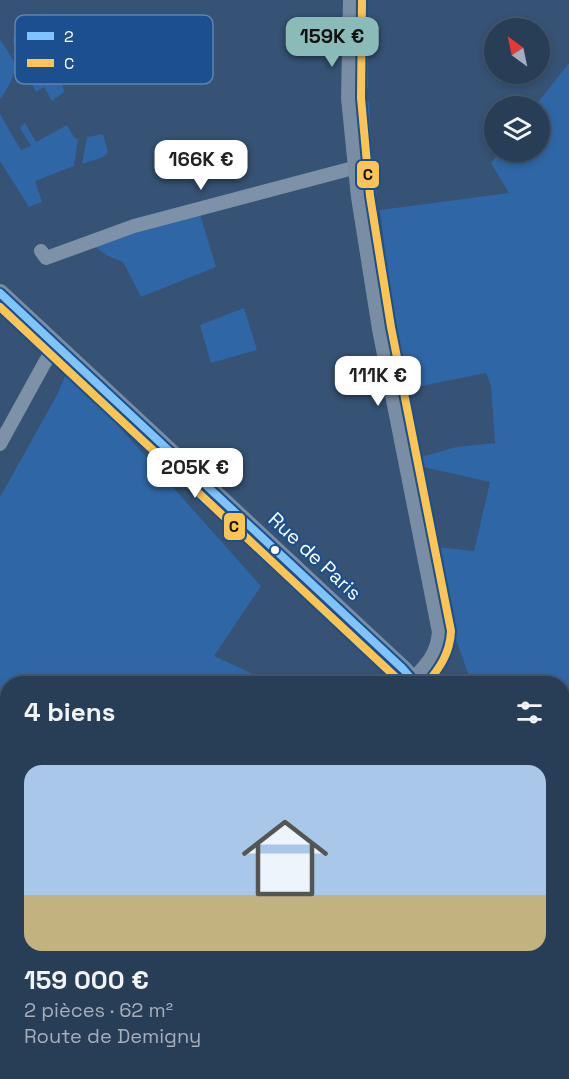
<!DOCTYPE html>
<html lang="fr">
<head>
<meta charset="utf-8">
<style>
	:root { --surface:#283e57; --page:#30455d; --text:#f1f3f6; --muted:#a5aeba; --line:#44576d; --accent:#8bbbb9 }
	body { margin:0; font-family:"Space Grotesk",sans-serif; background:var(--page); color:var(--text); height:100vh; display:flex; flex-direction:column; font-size:22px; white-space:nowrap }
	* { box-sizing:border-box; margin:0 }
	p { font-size:20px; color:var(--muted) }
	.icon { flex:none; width:33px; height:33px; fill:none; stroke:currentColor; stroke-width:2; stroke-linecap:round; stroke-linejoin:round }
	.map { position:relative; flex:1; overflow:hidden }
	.sheet { position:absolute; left:0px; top:676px; width:570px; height:404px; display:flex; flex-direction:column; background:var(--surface); border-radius:24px 24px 0 0; box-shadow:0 3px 9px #0003,0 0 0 2px var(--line) }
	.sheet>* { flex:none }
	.needle { width:39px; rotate:327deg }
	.buttons { position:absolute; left:484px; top:18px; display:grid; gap:12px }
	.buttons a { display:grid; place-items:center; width:66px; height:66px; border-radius:50%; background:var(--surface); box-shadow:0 3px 9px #0003,0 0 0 2px var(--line); font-size:30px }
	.price { position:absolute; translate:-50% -51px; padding:0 14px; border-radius:12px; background:#fff; color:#222; font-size:20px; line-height:39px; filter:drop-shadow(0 2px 3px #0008) }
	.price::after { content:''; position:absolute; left:50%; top:36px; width:18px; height:14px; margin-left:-9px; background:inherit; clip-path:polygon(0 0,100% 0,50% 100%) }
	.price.selected { background:var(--accent); color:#111 }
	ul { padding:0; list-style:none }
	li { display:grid; align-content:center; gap:12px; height:318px; padding:0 24px }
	li span { display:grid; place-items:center; height:186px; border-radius:18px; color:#555 }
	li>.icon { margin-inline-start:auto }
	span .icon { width:108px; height:108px; fill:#fffc; stroke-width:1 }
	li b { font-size:26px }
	h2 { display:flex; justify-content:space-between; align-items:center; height:72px; padding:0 24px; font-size:26px }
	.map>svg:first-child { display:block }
	.green { fill:#2f66a5 }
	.water { fill:#3b618d }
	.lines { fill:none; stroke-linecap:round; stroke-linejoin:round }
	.street { stroke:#7d92a8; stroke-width:14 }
	.secondary { stroke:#798da4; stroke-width:18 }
	.bus-1-casing { stroke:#1b4f8f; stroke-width:12 }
	.bus-2-casing { stroke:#1b4f8f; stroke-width:12 }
	.bus-1 { stroke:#80c4ff; stroke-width:8 }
	.bus-2 { stroke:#fcc553; stroke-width:8 }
	.bus-dot { fill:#fff; stroke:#1b4f8f; stroke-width:2 }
	.labels { text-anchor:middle; stroke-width:4.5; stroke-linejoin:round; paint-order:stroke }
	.street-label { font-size:20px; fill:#fff; stroke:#1b4f8f }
	.key { fill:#1b4f8f; stroke:#5f84b1; stroke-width:1.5 }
	.key-label { font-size:16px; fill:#fff }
	.line-badge { stroke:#1b4f8f; stroke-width:2 }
	.pale-badge-label { font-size:16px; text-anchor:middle; font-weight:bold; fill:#111 }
</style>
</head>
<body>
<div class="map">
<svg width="569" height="1079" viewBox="0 0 569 1079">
	<rect width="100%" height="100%" fill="#365274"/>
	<g class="green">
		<path d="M45,14L53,39C43,46 33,54 20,52L13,41L15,32Z"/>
		<polygon points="362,28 368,28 368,88 363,88 361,85 361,32"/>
		<polygon points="0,39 17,66 11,81 1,99 0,97"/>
		<path d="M56,54L64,92L52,101L44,87L36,92L26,72C34,62 43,57 56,54Z"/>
		<polygon points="569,63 569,789 563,782 562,684 472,684 455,637 436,547 474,551 490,482 419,466 418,458 456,447 495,443 491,386 486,373 402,390 387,332 382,255 385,254 380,210 509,193 491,163 500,152 540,152 540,106 535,106"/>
		<polygon points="369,101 371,142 366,143 363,140 362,105 363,102"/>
		<polygon points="0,114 21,150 31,146 20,128 25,123 36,142 67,125 74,137 78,139 74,166 35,181 42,202 29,207 0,161"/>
		<polygon points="103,134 108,152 103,157 82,164 87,137"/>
		<polygon points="367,154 372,154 377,194 374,196 371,195 365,156"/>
		<polygon points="200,214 216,267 141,297 123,262 108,256 95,247 139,230"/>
		<polygon points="244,308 257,350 211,363 200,325"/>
		<polygon points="65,376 114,421 261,586 214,656 260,677 258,684 8,684 7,962 0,958 0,497 57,395"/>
		<polygon points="0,1025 7,1030 8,1072 67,1073 74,1079 0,1079"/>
		<polygon points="187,1073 187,1072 389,1073 388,1079 188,1079"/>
	</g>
	<g class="water">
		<polygon points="0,971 7,975 7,1015 0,1010"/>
		<polygon points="85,1073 128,1073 135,1079 92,1079"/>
	</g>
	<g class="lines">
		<g class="street">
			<polyline points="41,251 46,258 134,226 357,167"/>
			<polyline points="0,444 44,364 56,345"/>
			<polyline points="389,684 403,669"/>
			<polyline points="562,865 569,871"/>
			<polyline points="562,909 569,915"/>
			<polyline points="0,1016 8,1021"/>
			<polyline points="78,1072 86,1079"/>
			<polyline points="465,1079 466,1072"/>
		</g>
		<g class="secondary">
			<path d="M352,0L350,98L360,197L381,329L441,632C439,655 429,665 414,681"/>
			<polyline points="0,293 403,669 416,684"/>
			<polyline points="562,820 569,826"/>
		</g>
		<defs>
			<polyline id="bus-1" points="0,293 403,669 416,684"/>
			<g id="bus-2">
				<path d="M362,0L361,98L370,196L391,327L451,631C450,653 440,668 426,684"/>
				<polyline points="0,307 403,684"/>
			</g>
		</defs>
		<use href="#bus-1" class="bus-1-casing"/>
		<use href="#bus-2" class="bus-2-casing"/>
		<use href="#bus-1" class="bus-1"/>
		<use href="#bus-2" class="bus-2"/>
	</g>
	<circle class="bus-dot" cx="275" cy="550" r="5"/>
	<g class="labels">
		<g class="street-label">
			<text transform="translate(315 556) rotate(43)" y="7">Rue de Paris</text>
		</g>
	</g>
	<rect x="15" y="15" width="198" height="69" rx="9" class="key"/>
	<rect x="27" y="32" width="27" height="8" fill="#80c4ff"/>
	<rect x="27" y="59" width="27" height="8" fill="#fcc553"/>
	<g class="key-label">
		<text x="64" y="42">2</text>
		<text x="64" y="69">C</text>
	</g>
	<g class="line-badge">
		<rect x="356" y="160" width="24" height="29" rx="6" fill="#fcc553"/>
		<rect x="223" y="512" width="23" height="29" rx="6" fill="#fcc553"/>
	</g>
	<g class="pale-badge-label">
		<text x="368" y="180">C</text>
		<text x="234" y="532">C</text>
	</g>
</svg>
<div class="buttons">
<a><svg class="needle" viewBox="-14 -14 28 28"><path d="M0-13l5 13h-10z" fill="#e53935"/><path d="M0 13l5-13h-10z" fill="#a5aeba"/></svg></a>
<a><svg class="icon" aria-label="layers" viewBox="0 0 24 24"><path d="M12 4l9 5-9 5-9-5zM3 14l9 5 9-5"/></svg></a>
</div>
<b class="price selected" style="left:332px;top:68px">159K €</b>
<b class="price" style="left:201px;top:191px">166K €</b>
<b class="price" style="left:378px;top:407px">111K €</b>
<b class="price" style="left:195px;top:499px">205K €</b>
<section class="sheet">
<h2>4 biens<svg class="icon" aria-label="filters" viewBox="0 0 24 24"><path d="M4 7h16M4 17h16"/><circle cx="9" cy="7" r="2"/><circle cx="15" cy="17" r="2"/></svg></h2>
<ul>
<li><span style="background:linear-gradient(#a9c7e8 70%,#c2b280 0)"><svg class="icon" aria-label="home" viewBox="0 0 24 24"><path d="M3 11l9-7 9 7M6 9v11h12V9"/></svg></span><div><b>159 000 €</b><p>2 pièces · 62 m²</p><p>Route de Demigny</p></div></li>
</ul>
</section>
</div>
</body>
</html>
